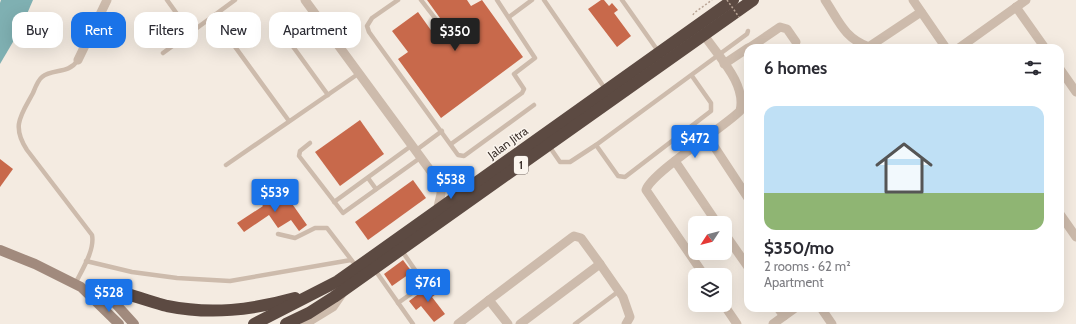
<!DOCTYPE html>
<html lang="en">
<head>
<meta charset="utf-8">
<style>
	:root { --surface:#fff; --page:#f7f7f7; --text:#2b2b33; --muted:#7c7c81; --line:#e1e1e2; --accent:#1a73e8 }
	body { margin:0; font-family:Cabin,sans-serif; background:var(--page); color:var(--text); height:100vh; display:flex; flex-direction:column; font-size:15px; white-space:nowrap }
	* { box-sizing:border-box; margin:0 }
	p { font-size:13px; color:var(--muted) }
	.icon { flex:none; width:22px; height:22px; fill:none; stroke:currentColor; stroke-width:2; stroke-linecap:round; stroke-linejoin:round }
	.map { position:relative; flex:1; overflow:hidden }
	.details { position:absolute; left:744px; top:44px; width:320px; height:268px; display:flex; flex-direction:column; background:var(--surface); border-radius:12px; box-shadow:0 4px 16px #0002 }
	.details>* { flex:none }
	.guide { position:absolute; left:12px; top:12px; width:380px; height:36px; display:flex; gap:8px }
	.needle { width:26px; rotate:234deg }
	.controls { position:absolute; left:688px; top:216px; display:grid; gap:8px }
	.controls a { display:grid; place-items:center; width:44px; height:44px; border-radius:8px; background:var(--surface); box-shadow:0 4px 16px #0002; font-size:20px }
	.price { position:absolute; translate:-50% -34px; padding:0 9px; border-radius:4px; background:var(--accent); color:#fff; font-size:13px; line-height:26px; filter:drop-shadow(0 1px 2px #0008) }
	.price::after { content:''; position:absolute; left:50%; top:24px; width:12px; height:9px; margin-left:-6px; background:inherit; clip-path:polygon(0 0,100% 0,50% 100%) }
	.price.active { background:#222; color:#fff }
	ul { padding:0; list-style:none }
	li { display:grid; align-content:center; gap:8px; height:212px; padding:0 20px }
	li+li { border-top:1px solid var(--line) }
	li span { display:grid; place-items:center; height:124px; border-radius:12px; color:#555 }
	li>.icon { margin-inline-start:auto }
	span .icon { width:72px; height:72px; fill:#fffc; stroke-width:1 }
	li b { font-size:17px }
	h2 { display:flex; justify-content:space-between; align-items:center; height:48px; padding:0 20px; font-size:17px }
	.pill { padding:0 14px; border-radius:12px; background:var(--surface); box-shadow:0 4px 16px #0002; font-size:14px; line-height:36px }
	.pill.active { background:var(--accent); color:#fff }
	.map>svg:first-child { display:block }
	.water { fill:#7fb0b2 }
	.building { fill:#c8694b }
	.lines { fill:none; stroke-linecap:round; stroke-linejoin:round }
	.path { stroke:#b9a596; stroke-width:1.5; stroke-dasharray:2 2; stroke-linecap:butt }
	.lane { stroke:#cdbbac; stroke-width:4.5 }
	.street { stroke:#cdbbac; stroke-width:9 }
	.secondary { stroke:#a18a7d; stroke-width:10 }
	.highway { stroke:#5c4a42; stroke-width:12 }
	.path-bridge { stroke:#b9a596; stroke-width:1.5; stroke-dasharray:2 2; stroke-linecap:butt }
	.labels { text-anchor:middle; stroke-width:3; stroke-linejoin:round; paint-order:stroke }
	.shield { fill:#fbf5ee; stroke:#756b66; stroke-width:1 }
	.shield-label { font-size:11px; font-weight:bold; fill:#3b302b }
	.street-label { font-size:12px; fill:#3b302b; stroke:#fbf5ee }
</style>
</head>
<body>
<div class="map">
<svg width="1076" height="324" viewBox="0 0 1076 324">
	<rect width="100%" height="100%" fill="#f4ebe1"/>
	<polygon class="water" points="1,0 33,0 20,30 0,64 0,3"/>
	<g class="building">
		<polygon points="427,0 467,0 471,6 482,0 523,57 441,118 398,59 408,52 392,31 418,12 433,33 439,29 444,29 445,25"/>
		<polygon points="601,0 604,0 609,6 612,3 618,10 614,13 631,36 617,47 588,9"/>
		<polygon points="360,120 384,154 340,186 315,152"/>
		<polygon points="0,159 13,169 0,187"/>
		<polygon points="413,180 426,198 368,240 355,222"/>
		<polygon points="281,188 307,225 299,231 291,220 278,228 269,215 244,232 237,223 263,206 260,202"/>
		<polygon points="403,260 412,272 392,286 384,274"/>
		<polygon points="432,284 439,292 432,297 445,314 434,322 421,306 416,310 409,301"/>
	</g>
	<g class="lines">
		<polyline class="path" points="693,15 694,13 712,0"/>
		<g class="lane">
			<polyline points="167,0 190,32"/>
			<polyline points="398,0 372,18 367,26 369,32 458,155 464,156 534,105"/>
			<polyline points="421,0 441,26"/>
			<polyline points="544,0 606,90"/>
			<polyline points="622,0 658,51"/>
			<polyline points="509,17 532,0"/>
			<polyline points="273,19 328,95"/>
			<polyline points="225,33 289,121"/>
			<polyline points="163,53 235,0"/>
			<polyline points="310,143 300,151 299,156 343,213 420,158"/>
			<polyline points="451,144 522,93 524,89 514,74 535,58 497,0"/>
			<polyline points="596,145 618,176 625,177 711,111 711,103 692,76"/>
			<polyline points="549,146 560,162 570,162 596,145 747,34 748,31"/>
			<polyline points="415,151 442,131"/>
			<polyline points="226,165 358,74"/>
			<polyline points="368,178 376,189"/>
			<polyline points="334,202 411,146"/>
			<polyline points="278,234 295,238 315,228 327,228 353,262"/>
			<polyline points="86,261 132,272 177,278 230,281 351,260"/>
			<polyline points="375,270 413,324"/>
			<path d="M75,284C82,270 95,250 92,235L27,150C11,126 21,115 33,93C35,88 38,80 42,77C53,68 68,75 78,60"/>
			<polyline points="398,303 422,286 424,283 402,251"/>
			<polyline points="575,324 619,291"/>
		</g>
		<g class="street">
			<polyline points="305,0 441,185 441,194 437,211"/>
			<path d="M825,0C839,21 844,38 869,47"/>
			<polyline points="913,0 946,48"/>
			<polyline points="1016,7 1045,48"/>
			<polyline points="749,48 780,27 787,29 796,42"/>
			<polyline points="867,48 921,12"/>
			<polyline points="959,48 1026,0"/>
			<polyline points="78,60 107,0"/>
			<polyline points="724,64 748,48"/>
			<polyline points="1060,69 1076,92"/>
			<polyline points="708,137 748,198"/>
			<polyline points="675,161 717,223"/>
			<polyline points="441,185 458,188 471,186"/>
			<polyline points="1060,214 1076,237"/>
			<polyline points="725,234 748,267"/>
			<path d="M704,275L646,190C651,173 723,128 740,111C747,84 718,56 704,35"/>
			<polyline points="724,305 737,324"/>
			<polyline points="778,308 784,316"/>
			<polyline points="821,308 832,324"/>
			<polyline points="305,324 333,307 344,291"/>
			<polyline points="458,324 489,300"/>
			<polyline points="508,324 489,300 571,238 574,236 581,238 600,264"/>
			<polyline points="520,324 600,264 623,297 630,317 626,324"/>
			<polyline points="773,324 795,308"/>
		</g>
		<g class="secondary">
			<polyline points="0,250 35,264 81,287 119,324"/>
			<polyline points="95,289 115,303 134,324"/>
		</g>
		<g class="highway">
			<path d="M96,289C115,288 147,301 167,306C211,315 252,310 295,298"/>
			<polyline points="254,324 338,281 733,0"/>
			<polyline points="286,324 309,313 334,297 753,0"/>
		</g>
		<polyline class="path-bridge" points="727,0 739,17"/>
	</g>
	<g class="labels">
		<rect class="shield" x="514" y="156" width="14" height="18" rx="3"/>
		<g class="shield-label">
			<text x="521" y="169">1</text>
		</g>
		<g class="street-label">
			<text transform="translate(508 143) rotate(-36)" y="4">Jalan Jitra</text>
		</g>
	</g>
</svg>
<div class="controls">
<a><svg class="needle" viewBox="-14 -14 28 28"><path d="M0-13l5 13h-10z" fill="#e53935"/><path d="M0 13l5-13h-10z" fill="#7c7c81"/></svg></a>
<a><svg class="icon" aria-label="layers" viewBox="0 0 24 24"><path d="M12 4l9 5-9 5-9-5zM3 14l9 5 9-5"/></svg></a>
</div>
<b class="price active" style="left:455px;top:52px">$350</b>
<b class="price" style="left:695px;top:159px">$472</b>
<b class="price" style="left:451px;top:200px">$538</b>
<b class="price" style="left:275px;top:213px">$539</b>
<b class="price" style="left:428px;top:303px">$761</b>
<b class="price" style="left:109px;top:313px">$528</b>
<div class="guide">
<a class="pill">Buy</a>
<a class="pill active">Rent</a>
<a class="pill">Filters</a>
<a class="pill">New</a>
<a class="pill">Apartment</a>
</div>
<section class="details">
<h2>6 homes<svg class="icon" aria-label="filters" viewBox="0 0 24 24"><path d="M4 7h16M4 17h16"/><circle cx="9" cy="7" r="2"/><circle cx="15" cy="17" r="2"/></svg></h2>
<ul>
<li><span style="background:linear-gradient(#bfe0f5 70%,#8fb573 0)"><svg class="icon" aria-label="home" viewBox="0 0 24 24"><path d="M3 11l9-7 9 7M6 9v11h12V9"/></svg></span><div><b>$350/mo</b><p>2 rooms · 62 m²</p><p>Apartment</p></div></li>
</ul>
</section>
</div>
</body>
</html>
